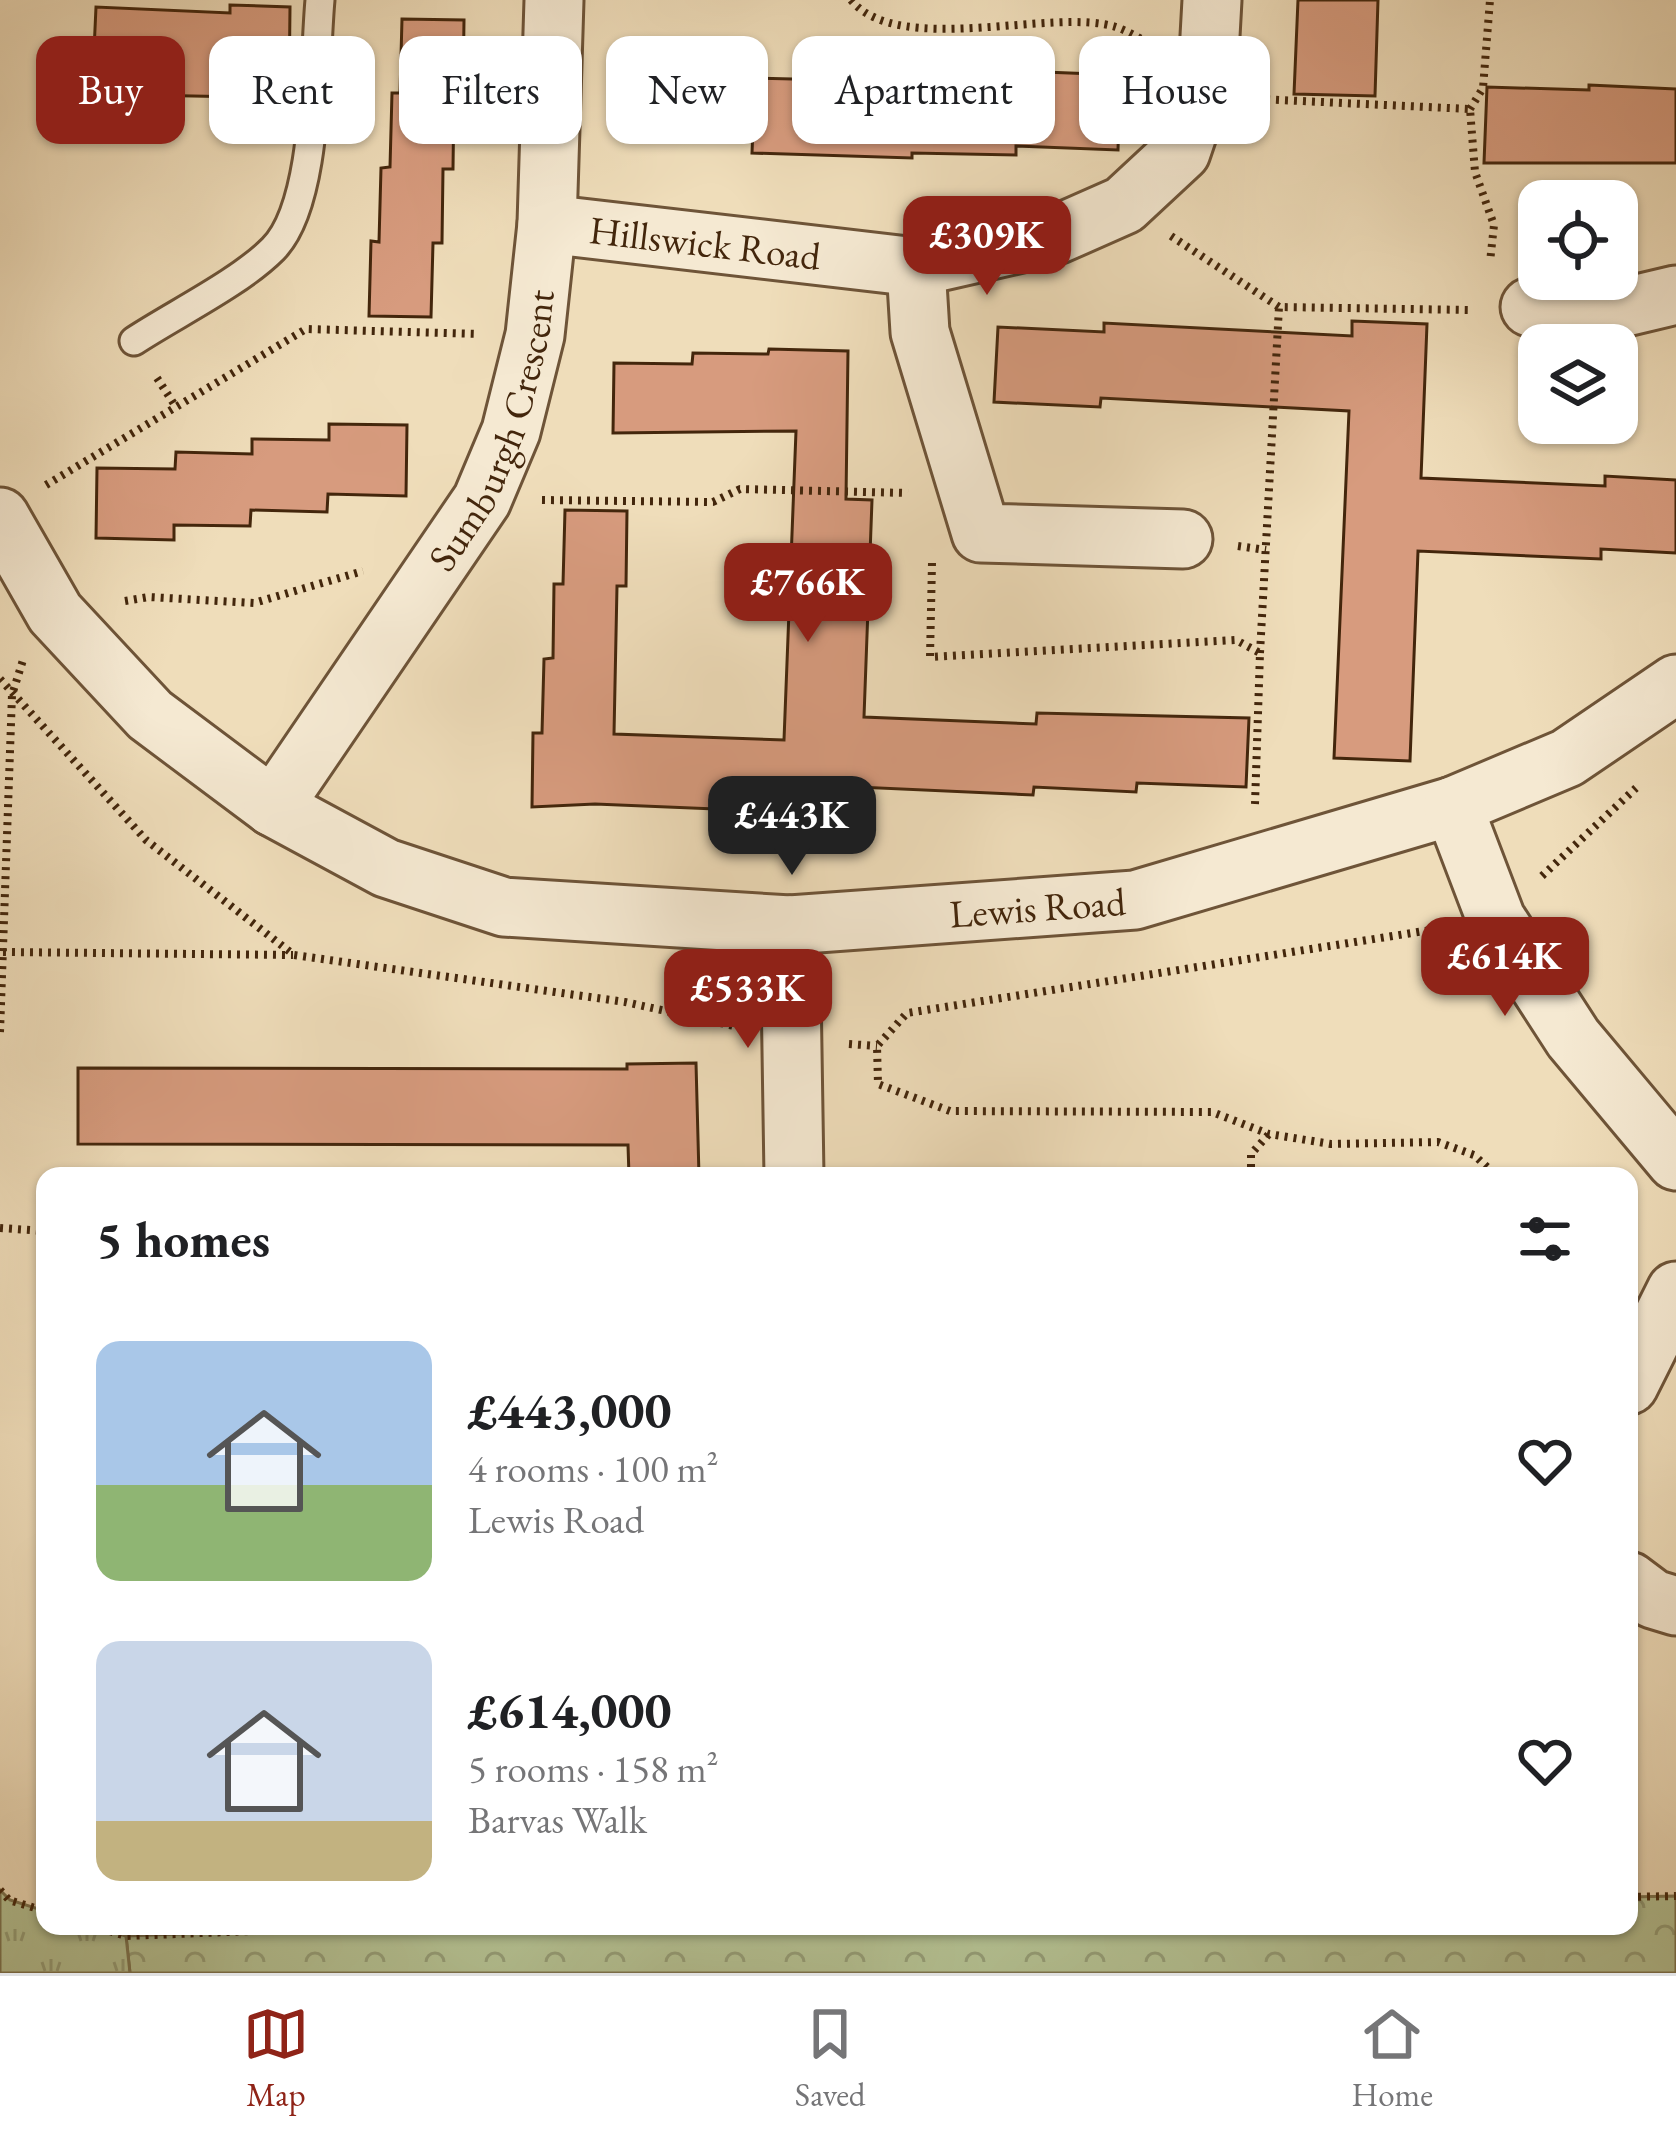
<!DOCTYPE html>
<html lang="en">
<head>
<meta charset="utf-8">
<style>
	:root { --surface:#fff; --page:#f6f6f6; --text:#202124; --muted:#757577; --line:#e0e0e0; --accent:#8f2418 }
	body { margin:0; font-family:"EB Garamond",serif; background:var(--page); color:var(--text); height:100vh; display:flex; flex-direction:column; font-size:45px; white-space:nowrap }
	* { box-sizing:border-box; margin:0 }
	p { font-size:39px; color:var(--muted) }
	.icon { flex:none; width:66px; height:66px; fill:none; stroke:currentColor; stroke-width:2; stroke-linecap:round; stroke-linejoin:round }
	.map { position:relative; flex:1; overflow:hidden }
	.panel { position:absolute; left:36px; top:1167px; width:1602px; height:768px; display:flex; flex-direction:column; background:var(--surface); border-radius:24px; box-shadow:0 3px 9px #0004 }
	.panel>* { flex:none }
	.banner { position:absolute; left:36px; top:36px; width:1605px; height:108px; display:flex; gap:24px }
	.fabs { position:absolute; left:1518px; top:180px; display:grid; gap:24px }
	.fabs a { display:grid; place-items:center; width:120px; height:120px; border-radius:24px; background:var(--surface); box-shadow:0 3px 9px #0004; font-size:60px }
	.price { position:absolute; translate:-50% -102px; padding:0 27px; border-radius:24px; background:var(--accent); color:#fff; font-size:39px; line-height:78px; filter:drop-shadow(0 3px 6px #0008) }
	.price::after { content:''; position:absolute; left:50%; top:72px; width:36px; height:27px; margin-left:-18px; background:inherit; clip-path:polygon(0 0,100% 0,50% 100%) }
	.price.selected { background:#222; color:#fff }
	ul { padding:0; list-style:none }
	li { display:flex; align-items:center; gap:36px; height:300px; padding:0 60px }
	li span { display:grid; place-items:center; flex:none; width:336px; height:240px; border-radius:24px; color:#555 }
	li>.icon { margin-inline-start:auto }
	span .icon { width:144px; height:144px; fill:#fffc; stroke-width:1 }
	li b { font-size:51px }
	h2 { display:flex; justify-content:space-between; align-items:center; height:144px; padding:0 60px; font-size:51px }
	.chip { padding:0 42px; border-radius:24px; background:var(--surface); box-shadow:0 3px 9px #0004; font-size:42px; line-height:108px }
	.chip.selected { background:var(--accent); color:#fff }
	.dock { display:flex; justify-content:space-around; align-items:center; height:168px; border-top:3px solid var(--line); background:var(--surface); font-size:33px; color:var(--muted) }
	.dock a { display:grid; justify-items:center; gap:6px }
	.dock .selected { color:var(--accent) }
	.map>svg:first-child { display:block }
	.forest { fill:url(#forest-crowns); stroke:#7c7450; stroke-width:3 }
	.park { fill:url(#park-tufts); stroke:#7c7450; stroke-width:3 }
	.building { fill:#d79b7e; stroke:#43260c; stroke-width:3 }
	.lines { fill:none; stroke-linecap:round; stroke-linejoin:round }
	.service-casing { stroke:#6e5438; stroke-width:33 }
	.minor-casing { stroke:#6e5438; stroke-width:63 }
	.path { stroke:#43260c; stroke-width:8; stroke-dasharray:3 6; stroke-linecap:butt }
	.service { stroke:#f5e9d2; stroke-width:27 }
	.minor { stroke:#f5e9d2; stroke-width:57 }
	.labels { text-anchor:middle; stroke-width:12; stroke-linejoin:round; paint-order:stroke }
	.street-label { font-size:39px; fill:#43260c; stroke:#f5e9d2 }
</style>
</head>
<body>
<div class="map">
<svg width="1676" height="1973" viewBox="0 0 1676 1973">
	<defs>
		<pattern id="forest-crowns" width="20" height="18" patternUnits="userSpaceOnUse" patternTransform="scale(3)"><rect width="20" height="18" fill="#b4c294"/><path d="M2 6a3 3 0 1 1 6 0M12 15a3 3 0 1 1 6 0" fill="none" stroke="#949d77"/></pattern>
		<pattern id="park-tufts" width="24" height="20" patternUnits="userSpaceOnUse" patternTransform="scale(3)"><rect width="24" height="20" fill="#b4c294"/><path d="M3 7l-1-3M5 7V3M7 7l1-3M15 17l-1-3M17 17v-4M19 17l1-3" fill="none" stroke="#949d77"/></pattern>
	</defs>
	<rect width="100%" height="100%" fill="#efddba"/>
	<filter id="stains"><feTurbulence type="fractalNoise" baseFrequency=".00167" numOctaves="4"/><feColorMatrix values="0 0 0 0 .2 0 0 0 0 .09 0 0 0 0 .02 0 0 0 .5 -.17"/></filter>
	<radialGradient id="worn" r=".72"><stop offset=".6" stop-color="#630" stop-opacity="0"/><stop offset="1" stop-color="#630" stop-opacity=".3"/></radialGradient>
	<polygon class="forest" points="1676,1896 1676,1973 130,1973 126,1936 380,1926 1629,1926 1629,1897"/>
	<polygon class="park" points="0,1890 10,1900 45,1911 45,1926 93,1926 126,1936 130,1973 0,1973"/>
	<g class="building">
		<polygon points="1298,0 1378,0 1375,96 1294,94"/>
		<polygon points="230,5 290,7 289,98 92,94 96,7 230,13"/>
		<polygon points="402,19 464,20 463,94 454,94 453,169 443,169 442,243 433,243 431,317 369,316 371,241 379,242 381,168 390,167 392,93 400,93"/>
		<polygon points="1018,71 1120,75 1118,150 1016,146 1016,155 912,153 912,158 752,153 755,78 914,82 915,76 1018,79"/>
		<polygon points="1589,85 1676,89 1676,163 1484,163 1487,87 1589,90"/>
		<polygon points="1352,321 1427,324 1421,478 1605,486 1605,476 1676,480 1676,553 1601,549 1601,559 1418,551 1410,761 1334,758 1349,411 1101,398 1100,407 994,402 998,327 1104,332 1104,323 1352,336"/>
		<polygon points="769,349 848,351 846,499 872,500 864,717 1036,724 1037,713 1249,718 1246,787 1137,783 1136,792 1034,787 1033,795 836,786 835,814 595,804 532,807 533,733 542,733 544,659 553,658 554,584 563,584 565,510 627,511 626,586 617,586 614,734 784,740 796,431 613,433 614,363 692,364 693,353 768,354"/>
		<polygon points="329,424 407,425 406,496 328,494 327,512 251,510 250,526 174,525 174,540 96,538 97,468 175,469 176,452 252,454 252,439 329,440"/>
		<polygon points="696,1063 699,1176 629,1176 628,1145 78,1144 78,1068 627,1069 627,1064"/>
	</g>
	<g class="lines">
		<defs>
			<path id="service" d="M134,341C175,314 239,283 273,249C318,204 314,64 320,0"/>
			<g id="minor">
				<path id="s1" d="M547,224L916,267L1056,235L1124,205L1181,152L1208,72L1212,0"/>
				<polyline points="916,267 920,332 981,533 1183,539"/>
				<polyline points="1530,307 1621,308 1676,295"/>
				<path id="s2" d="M0,517L55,613L150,715L273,807L386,868L504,907L790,925L1135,900L1453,806L1567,758L1676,684"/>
				<polyline points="1453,806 1496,919 1573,1038 1676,1161"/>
				<path id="s3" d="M273,807L482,500L511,431L535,335L547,224L554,0"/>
				<polyline points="790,925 794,1176"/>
				<polyline points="1629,1385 1676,1291"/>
				<polyline points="1629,1581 1653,1599 1676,1606"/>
			</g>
		</defs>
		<use href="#service" class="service-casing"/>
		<use href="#minor" class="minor-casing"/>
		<g class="path">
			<path d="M851,0C898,58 1053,7 1116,27C1128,31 1139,38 1150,44"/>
			<polyline points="1258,99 1470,109 1475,172 1494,225 1490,262"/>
			<polyline points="1470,109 1483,88 1490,0"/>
			<polyline points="1171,236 1279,307 1471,310"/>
			<polyline points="157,378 176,407"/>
			<polyline points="46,485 306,329 479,334"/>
			<polyline points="542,500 713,502 740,489 908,493"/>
			<polyline points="1238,546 1266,550"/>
			<polyline points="932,563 930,657 1236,640 1260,653 1255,804"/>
			<polyline points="125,601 149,597 254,603 363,571"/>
			<polyline points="1260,653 1279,307"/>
			<polyline points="0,679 146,840 294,955 625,1002 734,1026"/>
			<polyline points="1542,876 1636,788"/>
			<polyline points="1437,929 907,1013 877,1046 878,1084 950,1111 1212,1112 1269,1134 1331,1144 1438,1142 1474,1155 1497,1176"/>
			<polyline points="3,952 293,955"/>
			<polyline points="0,1032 12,695 23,660"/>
			<polyline points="849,1044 877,1046"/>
			<polyline points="1251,1176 1251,1154 1269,1134"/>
			<polyline points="0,1228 45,1231"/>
			<polyline points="0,1890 9,1900 45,1911"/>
			<polyline points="1629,1897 1676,1896"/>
			<polyline points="93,1926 126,1936 380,1926"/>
		</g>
		<use href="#service" class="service"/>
		<use href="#minor" class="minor"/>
	</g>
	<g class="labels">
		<g class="street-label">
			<text dy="14" stroke="none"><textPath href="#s1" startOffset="159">Hillswick Road</textPath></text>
			<text dy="14" stroke="none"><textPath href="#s3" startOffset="441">Sumburgh Crescent</textPath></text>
			<text dy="14" stroke="none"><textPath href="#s2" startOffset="1191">Lewis Road</textPath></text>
		</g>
	</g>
	<rect width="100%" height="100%" filter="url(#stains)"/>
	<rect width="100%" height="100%" fill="url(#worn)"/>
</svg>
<div class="fabs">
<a><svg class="icon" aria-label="locate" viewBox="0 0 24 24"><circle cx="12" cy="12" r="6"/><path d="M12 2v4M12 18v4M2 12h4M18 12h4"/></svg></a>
<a><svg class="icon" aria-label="layers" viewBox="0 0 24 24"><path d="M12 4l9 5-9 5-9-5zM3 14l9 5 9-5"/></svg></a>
</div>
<b class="price" style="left:987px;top:298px">£309K</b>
<b class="price" style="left:808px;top:645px">£766K</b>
<b class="price selected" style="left:792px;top:878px">£443K</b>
<b class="price" style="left:1505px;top:1019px">£614K</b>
<b class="price" style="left:748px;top:1051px">£533K</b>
<div class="banner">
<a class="chip selected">Buy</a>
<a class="chip">Rent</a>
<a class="chip">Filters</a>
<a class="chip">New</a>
<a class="chip">Apartment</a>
<a class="chip">House</a>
</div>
<section class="panel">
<h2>5 homes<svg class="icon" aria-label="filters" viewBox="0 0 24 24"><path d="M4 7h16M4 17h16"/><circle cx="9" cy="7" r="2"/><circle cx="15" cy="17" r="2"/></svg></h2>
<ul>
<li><span style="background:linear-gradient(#a9c7e8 60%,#8fb573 0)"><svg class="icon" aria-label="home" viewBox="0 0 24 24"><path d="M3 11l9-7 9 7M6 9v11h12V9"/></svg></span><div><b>£443,000</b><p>4 rooms · 100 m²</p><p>Lewis Road</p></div><svg class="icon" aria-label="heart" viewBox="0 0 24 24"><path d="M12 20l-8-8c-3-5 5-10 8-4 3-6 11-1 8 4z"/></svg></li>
<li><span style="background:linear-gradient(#c9d6e8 75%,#c2b280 0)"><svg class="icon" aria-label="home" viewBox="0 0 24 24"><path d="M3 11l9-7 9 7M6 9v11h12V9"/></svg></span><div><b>£614,000</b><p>5 rooms · 158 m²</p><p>Barvas Walk</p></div><svg class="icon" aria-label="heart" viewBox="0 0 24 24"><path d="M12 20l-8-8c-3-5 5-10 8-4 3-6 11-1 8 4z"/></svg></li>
</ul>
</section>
</div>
<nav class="dock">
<a class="selected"><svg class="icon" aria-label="map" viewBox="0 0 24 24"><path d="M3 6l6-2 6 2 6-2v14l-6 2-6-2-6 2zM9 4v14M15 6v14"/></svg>Map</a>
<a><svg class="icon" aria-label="saved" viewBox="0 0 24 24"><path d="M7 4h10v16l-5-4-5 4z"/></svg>Saved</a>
<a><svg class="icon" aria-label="home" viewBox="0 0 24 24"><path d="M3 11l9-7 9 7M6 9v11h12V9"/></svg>Home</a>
</nav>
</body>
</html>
